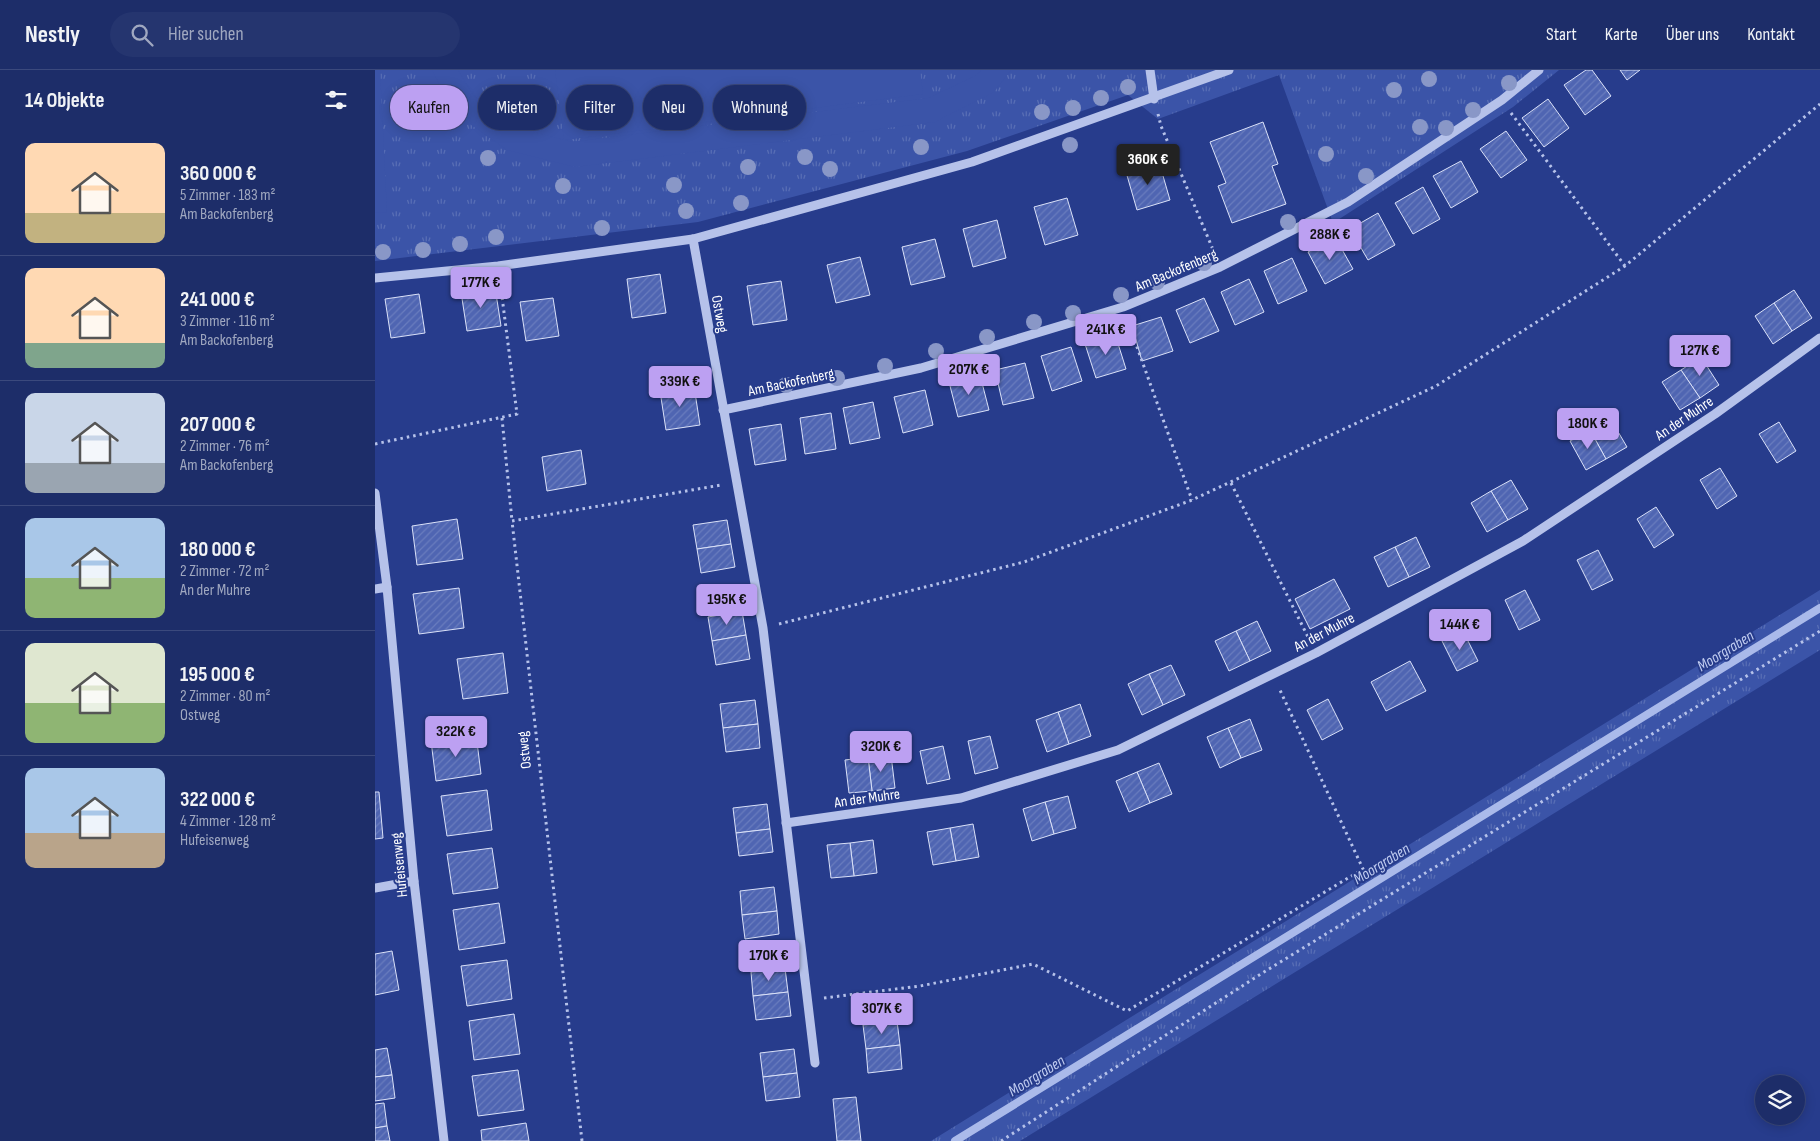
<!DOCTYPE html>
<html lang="de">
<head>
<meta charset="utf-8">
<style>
	:root { --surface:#1d2d69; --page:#25356f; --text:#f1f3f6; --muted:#a0a8c0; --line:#3b497d; --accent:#bca0f2 }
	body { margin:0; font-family:"Sofia Sans Condensed",sans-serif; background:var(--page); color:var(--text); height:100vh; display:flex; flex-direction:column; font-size:19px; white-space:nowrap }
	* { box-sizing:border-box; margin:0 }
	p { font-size:16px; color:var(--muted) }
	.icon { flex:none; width:28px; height:28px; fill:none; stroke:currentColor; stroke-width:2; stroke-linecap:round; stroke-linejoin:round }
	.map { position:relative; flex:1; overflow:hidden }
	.details { display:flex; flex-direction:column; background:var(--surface); width:375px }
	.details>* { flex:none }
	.banner { position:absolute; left:15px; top:15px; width:475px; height:45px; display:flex; gap:10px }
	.controls { position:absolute; left:1380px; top:1005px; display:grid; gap:10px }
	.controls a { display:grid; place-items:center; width:50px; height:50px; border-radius:50%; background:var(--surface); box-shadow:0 2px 12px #0003,0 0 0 1px var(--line); font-size:25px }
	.price { position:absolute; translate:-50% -42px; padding:0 11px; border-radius:5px; background:var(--accent); color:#111; font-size:16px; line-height:32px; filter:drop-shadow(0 1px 2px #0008) }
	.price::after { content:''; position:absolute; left:50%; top:30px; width:15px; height:11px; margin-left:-8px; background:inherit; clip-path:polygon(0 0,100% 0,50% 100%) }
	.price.current { background:#222; color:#fff }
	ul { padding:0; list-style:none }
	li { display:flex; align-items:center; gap:15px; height:125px; padding:0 25px }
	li+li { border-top:1px solid var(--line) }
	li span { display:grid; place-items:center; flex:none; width:140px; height:100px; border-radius:10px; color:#555 }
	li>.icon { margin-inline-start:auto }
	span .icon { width:60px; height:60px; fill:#fffc; stroke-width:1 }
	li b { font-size:21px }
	h2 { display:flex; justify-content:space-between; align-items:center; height:60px; padding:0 25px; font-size:21px }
	.chip { padding:0 18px; border-radius:22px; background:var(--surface); box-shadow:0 2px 12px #0003,0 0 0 1px var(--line); font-size:18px; line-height:45px }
	.chip.current { background:var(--accent); color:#111 }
	header { display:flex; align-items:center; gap:30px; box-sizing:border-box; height:70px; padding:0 25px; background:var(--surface); border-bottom:1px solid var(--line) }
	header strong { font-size:24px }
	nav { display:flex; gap:28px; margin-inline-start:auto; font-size:18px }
	.search { width:350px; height:45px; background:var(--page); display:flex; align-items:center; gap:12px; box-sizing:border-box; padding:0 18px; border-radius:28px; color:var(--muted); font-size:19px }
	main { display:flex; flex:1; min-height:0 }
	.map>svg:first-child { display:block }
	.grass { fill:url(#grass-tufts) }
	.pitch { fill:#3b54a8 }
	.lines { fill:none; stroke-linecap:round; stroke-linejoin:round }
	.stream { stroke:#aabaea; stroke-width:8 }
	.building { fill:url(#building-hatch); stroke:#dae1f8 }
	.path { stroke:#b6c2ea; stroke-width:3; stroke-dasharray:2.5 4; stroke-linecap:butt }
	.minor { stroke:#b6c2ea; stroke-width:9 }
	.tree { fill:#8997c7 }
	.labels { text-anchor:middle; stroke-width:4; stroke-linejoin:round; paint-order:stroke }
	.street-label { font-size:15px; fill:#fff; stroke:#273c8c }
	.water-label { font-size:16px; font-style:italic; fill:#c1cdf1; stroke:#273c8c }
</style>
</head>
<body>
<header>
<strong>Nestly</strong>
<div class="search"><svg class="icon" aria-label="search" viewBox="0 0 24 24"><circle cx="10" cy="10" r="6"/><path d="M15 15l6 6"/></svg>Hier suchen</div>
<nav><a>Start</a><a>Karte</a><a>Über uns</a><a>Kontakt</a></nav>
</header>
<main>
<section class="details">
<h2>14 Objekte<svg class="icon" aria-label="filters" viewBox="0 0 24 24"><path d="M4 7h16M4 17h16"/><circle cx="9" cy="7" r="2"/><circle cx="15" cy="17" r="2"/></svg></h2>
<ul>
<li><span style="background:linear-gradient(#ffd9b3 70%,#c2b280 0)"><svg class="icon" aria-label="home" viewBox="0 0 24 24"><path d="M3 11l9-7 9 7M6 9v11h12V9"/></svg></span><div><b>360 000 €</b><p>5 Zimmer · 183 m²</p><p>Am Backofenberg</p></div></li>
<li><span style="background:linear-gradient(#ffd9b3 75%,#7fa58c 0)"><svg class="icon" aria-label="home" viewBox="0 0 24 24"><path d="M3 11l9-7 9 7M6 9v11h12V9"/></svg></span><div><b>241 000 €</b><p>3 Zimmer · 116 m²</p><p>Am Backofenberg</p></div></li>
<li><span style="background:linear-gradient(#c9d6e8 70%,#9aa5b1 0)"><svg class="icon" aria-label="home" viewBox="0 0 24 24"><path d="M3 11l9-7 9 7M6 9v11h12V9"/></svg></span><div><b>207 000 €</b><p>2 Zimmer · 76 m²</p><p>Am Backofenberg</p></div></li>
<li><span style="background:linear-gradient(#a9c7e8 60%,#8fb573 0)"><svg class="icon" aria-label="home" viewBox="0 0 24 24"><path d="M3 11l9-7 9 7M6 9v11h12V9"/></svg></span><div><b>180 000 €</b><p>2 Zimmer · 72 m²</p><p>An der Muhre</p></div></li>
<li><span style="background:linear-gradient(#dfe7d0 60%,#8fb573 0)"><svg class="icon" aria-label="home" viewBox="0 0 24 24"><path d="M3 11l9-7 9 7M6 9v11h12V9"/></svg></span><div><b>195 000 €</b><p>2 Zimmer · 80 m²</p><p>Ostweg</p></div></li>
<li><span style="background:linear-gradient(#a9c7e8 65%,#b9a48a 0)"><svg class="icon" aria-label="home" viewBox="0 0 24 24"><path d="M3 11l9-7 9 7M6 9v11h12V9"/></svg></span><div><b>322 000 €</b><p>4 Zimmer · 128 m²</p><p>Hufeisenweg</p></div></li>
</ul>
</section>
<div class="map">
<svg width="1445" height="1071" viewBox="0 0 1445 1071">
	<defs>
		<pattern id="grass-tufts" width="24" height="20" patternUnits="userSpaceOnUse" patternTransform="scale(1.25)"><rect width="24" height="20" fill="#3b54a8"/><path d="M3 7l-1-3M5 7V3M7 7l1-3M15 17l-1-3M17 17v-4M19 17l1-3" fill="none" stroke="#586eb5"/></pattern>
		<pattern id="building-hatch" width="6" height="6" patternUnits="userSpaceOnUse" patternTransform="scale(1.25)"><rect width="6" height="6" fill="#4f65b2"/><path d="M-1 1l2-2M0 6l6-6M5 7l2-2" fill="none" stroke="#697cbe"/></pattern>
	</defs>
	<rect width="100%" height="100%" fill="#273c8c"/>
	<g class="grass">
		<polygon points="0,0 1184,0 1138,37 958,153 904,5 783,49 753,25 592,81 323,152 0,191"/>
		<polygon points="1445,520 1445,580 645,1071 556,1071"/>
	</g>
	<g class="pitch">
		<polygon points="0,0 5,0 12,142 0,143"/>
		<polygon points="57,0 83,0 98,25 140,57 189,70 180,0 545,0 548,24 190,70 196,72 553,28 602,5 606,0 636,0 619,22 560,52 200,97 132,80 79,43"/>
	</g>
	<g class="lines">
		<polyline class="stream" points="580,1071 1445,538"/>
	</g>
	<g class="building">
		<polygon points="1211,0 1217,0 1236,26 1210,45 1189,15"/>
		<polygon points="1245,0 1265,0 1252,10"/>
		<polygon points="1173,29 1194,58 1169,77 1147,48"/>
		<polygon points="888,52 903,94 897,96 911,134 857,153 843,116 851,113 835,72"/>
		<polygon points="1131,61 1152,90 1126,108 1105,79"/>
		<polygon points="1086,91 1103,122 1076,138 1058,106"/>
		<polygon points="784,92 795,130 762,140 751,102"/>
		<polygon points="1048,117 1065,149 1038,164 1020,133"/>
		<polygon points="692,128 703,165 670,175 659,137"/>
		<polygon points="1003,143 1020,175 993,190 975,159"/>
		<polygon points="622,150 631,188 598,197 588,159"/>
		<polygon points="960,167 978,199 950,214 933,182"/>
		<polygon points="560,169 570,207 536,215 527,177"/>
		<polygon points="485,187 495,225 461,233 452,195"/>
		<polygon points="917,188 932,221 903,234 889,201"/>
		<polygon points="285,204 291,243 257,248 252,209"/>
		<polygon points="874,209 889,242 860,255 846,222"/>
		<polygon points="406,211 412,250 378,255 372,216"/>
		<polygon points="120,217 126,256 92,261 86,222"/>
		<polygon points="1419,220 1437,248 1417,261 1399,233"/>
		<polygon points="44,224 50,263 16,268 10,229"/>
		<polygon points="178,228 184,266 151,271 145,232"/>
		<polygon points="829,228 844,261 815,273 801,240"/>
		<polygon points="1399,233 1417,261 1398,274 1380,246"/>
		<polygon points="786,247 798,281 767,291 757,256"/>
		<polygon points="740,264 751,299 721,308 710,274"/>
		<polygon points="696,277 707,311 677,321 666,286"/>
		<polygon points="1326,287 1344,315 1325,328 1306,300"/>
		<polygon points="650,293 659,328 628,335 620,300"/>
		<polygon points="1306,300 1325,328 1305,340 1287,312"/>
		<polygon points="605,305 614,340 583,347 574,312"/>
		<polygon points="319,316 325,355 291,360 285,321"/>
		<polygon points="550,320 558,355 528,363 519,327"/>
		<polygon points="498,332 505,368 475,374 468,338"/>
		<polygon points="456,343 461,379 430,384 425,348"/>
		<polygon points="1235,348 1252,377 1231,389 1215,360"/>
		<polygon points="1404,352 1421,381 1402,393 1384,364"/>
		<polygon points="406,354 411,390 380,395 374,359"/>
		<polygon points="1215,360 1231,389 1211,400 1195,371"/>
		<polygon points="206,380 211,414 172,421 167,387"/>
		<polygon points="1345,398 1362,426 1342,439 1325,410"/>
		<polygon points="1136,410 1153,439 1133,450 1116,421"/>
		<polygon points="1116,421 1133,450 1112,462 1096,433"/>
		<polygon points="1281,437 1299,465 1279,478 1262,449"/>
		<polygon points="82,449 88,489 42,495 37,456"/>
		<polygon points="352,450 356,474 322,479 318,455"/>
		<polygon points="1041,467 1055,497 1034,507 1020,477"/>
		<polygon points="356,474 360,497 326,503 322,479"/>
		<polygon points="1020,477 1034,507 1013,517 999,487"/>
		<polygon points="1223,480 1238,510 1217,520 1202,490"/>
		<polygon points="959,509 975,539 935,559 920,529"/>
		<polygon points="84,518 89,558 44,564 38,524"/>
		<polygon points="1150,520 1165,550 1144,560 1130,530"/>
		<polygon points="367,541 371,565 337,571 333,547"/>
		<polygon points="882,551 896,581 875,591 861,561"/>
		<polygon points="861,561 875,591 854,601 840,571"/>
		<polygon points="1088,561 1103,591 1082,601 1067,571"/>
		<polygon points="371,565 375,589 341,595 337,571"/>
		<polygon points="128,583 133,623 88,629 82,589"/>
		<polygon points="1035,591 1051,621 1011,641 996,612"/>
		<polygon points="796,595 810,625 788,635 774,604"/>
		<polygon points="774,604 788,635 767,645 753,614"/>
		<polygon points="953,629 968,659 947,670 932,640"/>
		<polygon points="380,630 383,654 348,658 345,634"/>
		<polygon points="705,634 716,666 694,674 683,642"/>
		<polygon points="683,642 694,674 672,682 661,650"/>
		<polygon points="875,649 887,680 866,688 853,658"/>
		<polygon points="383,654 385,678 351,682 348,658"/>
		<polygon points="853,658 866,688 845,698 832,667"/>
		<polygon points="101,664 106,704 61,711 56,671"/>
		<polygon points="615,666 623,698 600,704 593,671"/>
		<polygon points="568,676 575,709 552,714 545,681"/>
		<polygon points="516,685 520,718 497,721 493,687"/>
		<polygon points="493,687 497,721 474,723 470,690"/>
		<polygon points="784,693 797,724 775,733 762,702"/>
		<polygon points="762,702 775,733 754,742 741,711"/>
		<polygon points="112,720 117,760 72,766 66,726"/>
		<polygon points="0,722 4,722 8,768 0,769"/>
		<polygon points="693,726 701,758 679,764 670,732"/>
		<polygon points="670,732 679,764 657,771 648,739"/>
		<polygon points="392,734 395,759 361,763 358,738"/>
		<polygon points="598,754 604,787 581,791 575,758"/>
		<polygon points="575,758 581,791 558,795 552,762"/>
		<polygon points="395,759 398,782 364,786 361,763"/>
		<polygon points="498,770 502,803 479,806 475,773"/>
		<polygon points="475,773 479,806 456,808 452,775"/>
		<polygon points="117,778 123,818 78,824 72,784"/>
		<polygon points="399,817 402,841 367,845 365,821"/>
		<polygon points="124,833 130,873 84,880 78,840"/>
		<polygon points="402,841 404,864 370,869 367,845"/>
		<polygon points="17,881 24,920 0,925 0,884"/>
		<polygon points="132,890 137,929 92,936 86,896"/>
		<polygon points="410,898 413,922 378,926 376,902"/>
		<polygon points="413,922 416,946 381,950 378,926"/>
		<polygon points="139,944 145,984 99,990 94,951"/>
		<polygon points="522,951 525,975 491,979 488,955"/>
		<polygon points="525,975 527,999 493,1003 491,979"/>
		<polygon points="12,978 17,1005 0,1007 0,980"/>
		<polygon points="419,979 422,1003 388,1007 385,983"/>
		<polygon points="143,1000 149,1040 103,1046 97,1006"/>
		<polygon points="422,1003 425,1027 391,1031 388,1007"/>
		<polygon points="17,1005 20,1028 0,1031 0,1007"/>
		<polygon points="481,1027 486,1071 462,1071 458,1029"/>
		<polygon points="9,1033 12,1056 0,1058 0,1034"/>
		<polygon points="151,1053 154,1071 107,1071 106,1060"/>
		<polygon points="12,1056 15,1071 0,1071 0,1058"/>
	</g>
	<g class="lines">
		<g class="path">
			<polyline points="1136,43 1250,196"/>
			<polyline points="783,44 786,56 839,182"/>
			<polyline points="753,252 817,430"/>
			<polyline points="127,348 137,451"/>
			<polyline points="0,374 142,344 125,211"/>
			<polyline points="856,413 934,569"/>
			<polyline points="404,554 649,492 817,430 1061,316 1250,196 1445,34"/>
			<polyline points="449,928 545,916 658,894 752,941 988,799 904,618"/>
			<polyline points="207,1071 137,451 346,415"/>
			<polyline points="626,1071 889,902 1445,561"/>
		</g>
		<g class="minor">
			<polyline points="775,0 779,29"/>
			<polyline points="318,169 388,558 440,993"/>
			<polyline points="0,208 123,196 318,169 597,92 854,0"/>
			<polyline points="348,340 546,298 748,237 845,197 973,132 1127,30 1164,0"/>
			<polyline points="0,423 12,517"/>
			<polyline points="0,519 12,517 39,811 69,1071"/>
			<polyline points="411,753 586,728 743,680 941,583 1148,471 1340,344 1445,268"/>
			<polyline points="0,818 39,811"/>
		</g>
	</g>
	<g class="tree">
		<circle cx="1054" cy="9" r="8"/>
		<circle cx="1134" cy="13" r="8"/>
		<circle cx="753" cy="17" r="8"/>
		<circle cx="1019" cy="20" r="8"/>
		<circle cx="726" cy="28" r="8"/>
		<circle cx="698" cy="38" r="8"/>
		<circle cx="1098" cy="40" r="8"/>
		<circle cx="667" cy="42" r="8"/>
		<circle cx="68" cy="52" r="8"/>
		<circle cx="1045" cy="57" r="8"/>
		<circle cx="1071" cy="58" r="8"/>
		<circle cx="695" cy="75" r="8"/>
		<circle cx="546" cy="77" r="8"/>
		<circle cx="951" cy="84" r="8"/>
		<circle cx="430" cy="87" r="8"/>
		<circle cx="113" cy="88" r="8"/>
		<circle cx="373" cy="97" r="8"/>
		<circle cx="455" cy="99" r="8"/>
		<circle cx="991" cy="106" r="8"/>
		<circle cx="299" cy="115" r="8"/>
		<circle cx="188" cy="116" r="8"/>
		<circle cx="366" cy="133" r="8"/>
		<circle cx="311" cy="141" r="8"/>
		<circle cx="913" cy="152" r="8"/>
		<circle cx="227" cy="158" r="8"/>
		<circle cx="121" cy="167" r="8"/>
		<circle cx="85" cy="174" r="8"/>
		<circle cx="48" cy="180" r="8"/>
		<circle cx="8" cy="182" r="8"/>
		<circle cx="829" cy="193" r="8"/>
		<circle cx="782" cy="212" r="8"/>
		<circle cx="746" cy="225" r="8"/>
		<circle cx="698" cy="243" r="8"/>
		<circle cx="659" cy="252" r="8"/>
		<circle cx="612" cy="267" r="8"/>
		<circle cx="561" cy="281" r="8"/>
		<circle cx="510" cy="296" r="8"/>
		<circle cx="462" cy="308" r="8"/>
		<circle cx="411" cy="315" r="8"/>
	</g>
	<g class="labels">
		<g class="street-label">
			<text transform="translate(801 200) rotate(-23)" y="5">Am Backofenberg</text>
			<text transform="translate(345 244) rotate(80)" y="5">Ostweg</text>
			<text transform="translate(416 312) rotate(-12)" y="5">Am Backofenberg</text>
			<text transform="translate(1309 348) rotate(-34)" y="5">An der Muhre</text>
			<text transform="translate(949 562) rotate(-28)" y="5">An der Muhre</text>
			<text transform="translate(149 680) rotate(-96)" y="5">Ostweg</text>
			<text transform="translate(492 728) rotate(-8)" y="5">An der Muhre</text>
			<text transform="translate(24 795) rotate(-96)" y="5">Hufeisenweg</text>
		</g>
		<g class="water-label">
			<text transform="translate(1350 580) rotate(-32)" y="6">Moorgraben</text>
			<text transform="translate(1006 793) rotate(-32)" y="6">Moorgraben</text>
			<text transform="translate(661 1005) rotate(-32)" y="6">Moorgraben</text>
		</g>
	</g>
</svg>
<div class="controls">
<a><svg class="icon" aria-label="layers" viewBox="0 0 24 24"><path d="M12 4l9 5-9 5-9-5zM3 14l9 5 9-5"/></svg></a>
</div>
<b class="price current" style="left:773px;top:116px">360K €</b>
<b class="price" style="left:955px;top:191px">288K €</b>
<b class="price" style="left:106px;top:239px">177K €</b>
<b class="price" style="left:731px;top:286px">241K €</b>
<b class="price" style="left:1325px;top:307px">127K €</b>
<b class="price" style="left:594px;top:326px">207K €</b>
<b class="price" style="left:305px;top:338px">339K €</b>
<b class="price" style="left:1213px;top:380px">180K €</b>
<b class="price" style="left:352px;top:556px">195K €</b>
<b class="price" style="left:1085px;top:581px">144K €</b>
<b class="price" style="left:81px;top:688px">322K €</b>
<b class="price" style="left:506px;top:703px">320K €</b>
<b class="price" style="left:394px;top:912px">170K €</b>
<b class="price" style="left:507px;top:965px">307K €</b>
<div class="banner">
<a class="chip current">Kaufen</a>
<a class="chip">Mieten</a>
<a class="chip">Filter</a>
<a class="chip">Neu</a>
<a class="chip">Wohnung</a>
</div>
</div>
</main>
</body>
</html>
